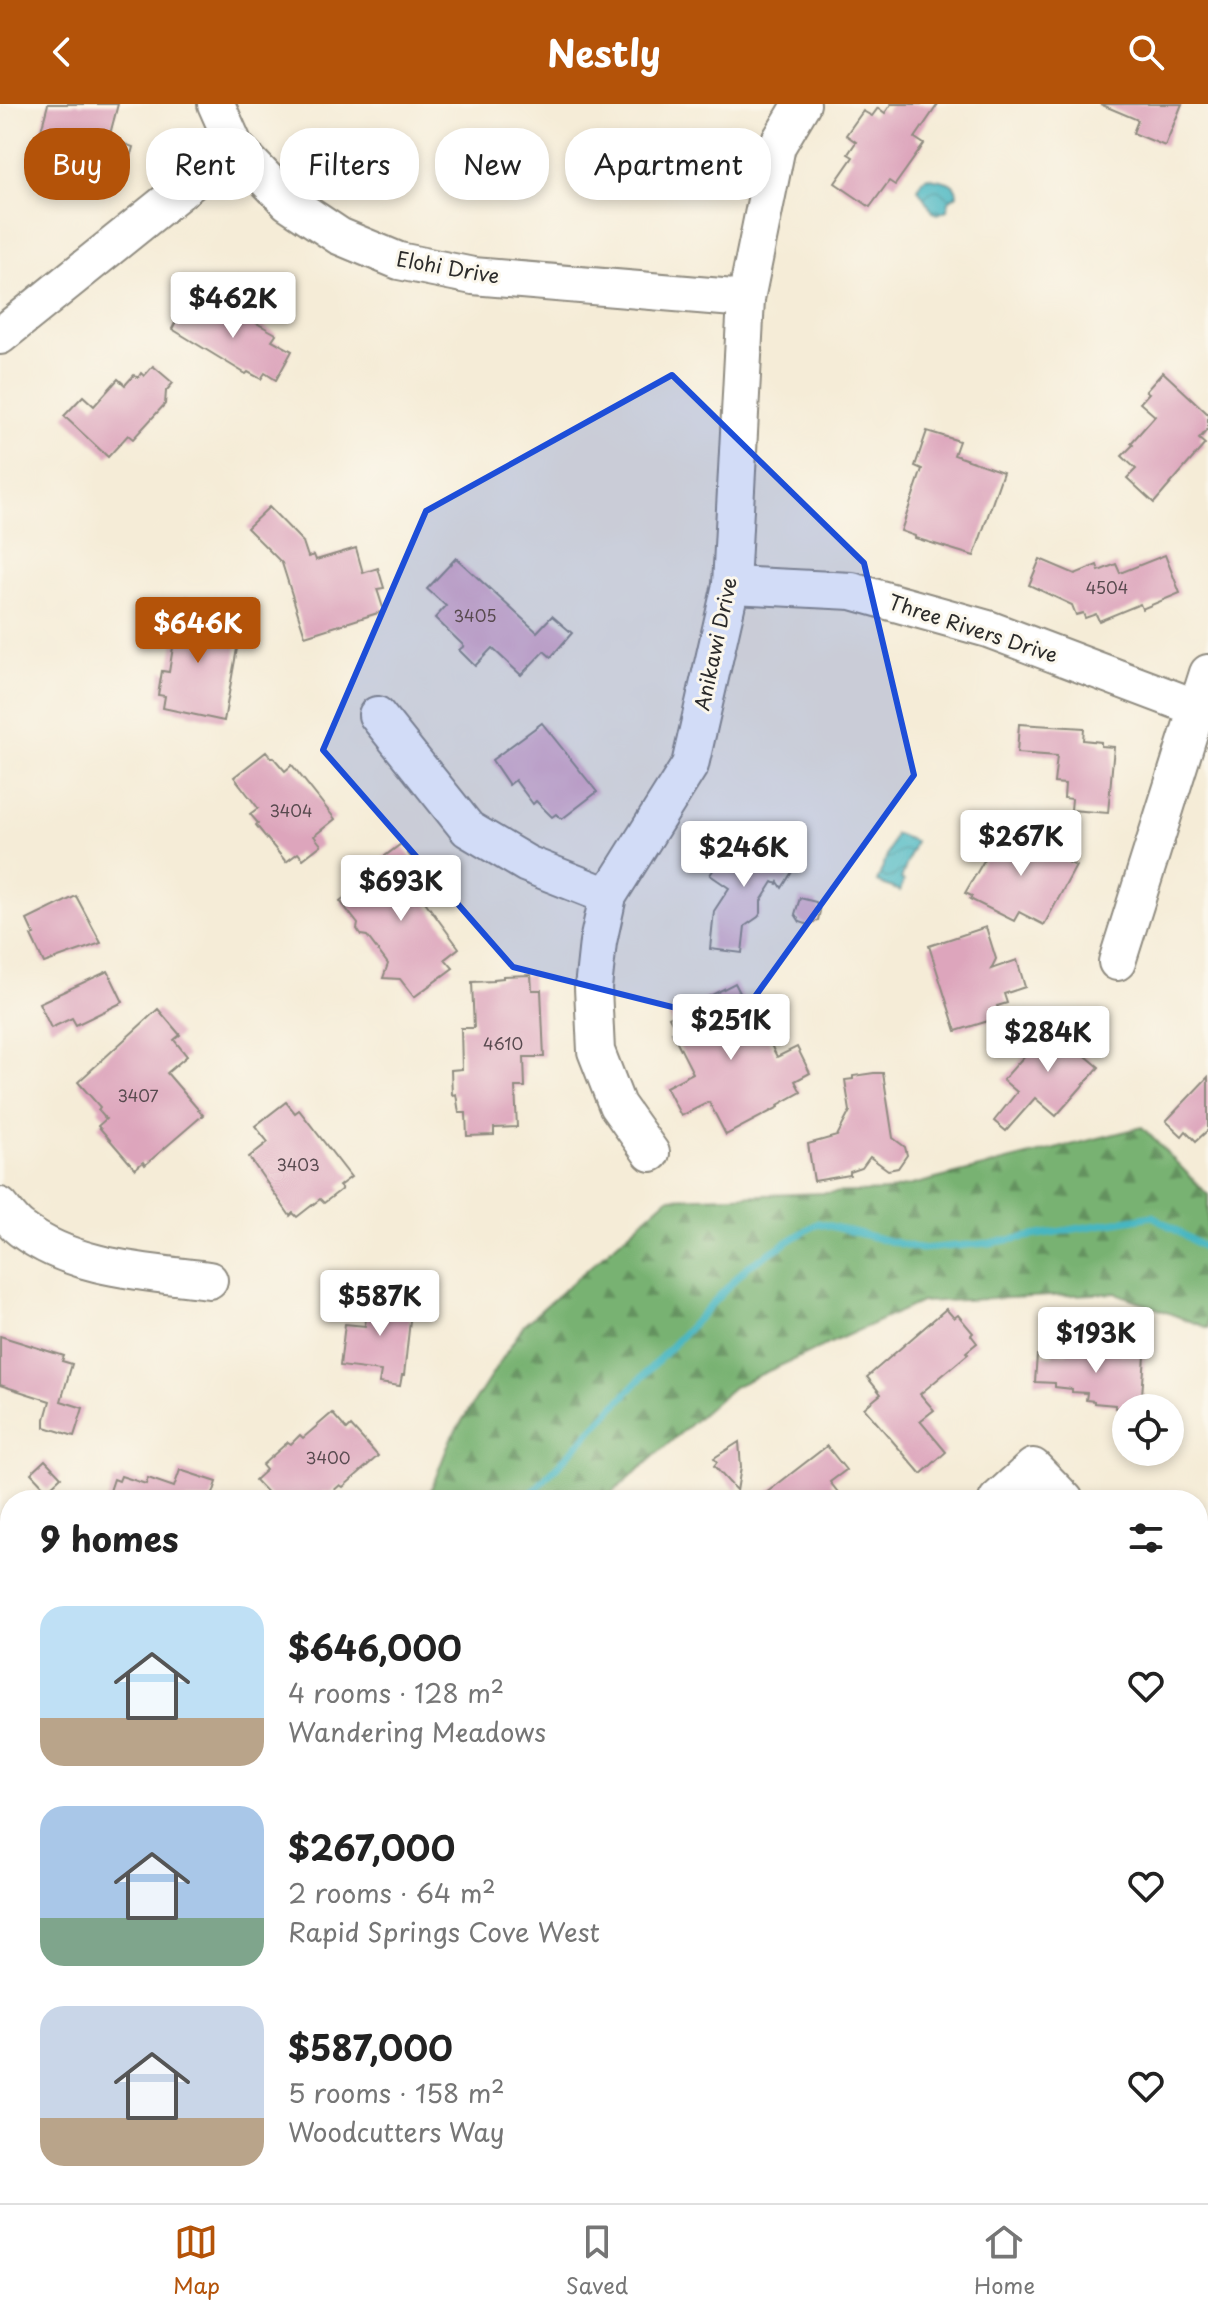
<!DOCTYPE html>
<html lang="en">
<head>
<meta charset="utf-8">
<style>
	:root { --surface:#fff; --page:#f2f2f2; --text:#222; --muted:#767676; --line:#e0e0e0; --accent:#b45309 }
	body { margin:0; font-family:"Playpen Sans",sans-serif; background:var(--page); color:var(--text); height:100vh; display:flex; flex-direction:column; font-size:30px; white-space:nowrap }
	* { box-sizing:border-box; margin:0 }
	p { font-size:26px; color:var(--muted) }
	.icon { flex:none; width:44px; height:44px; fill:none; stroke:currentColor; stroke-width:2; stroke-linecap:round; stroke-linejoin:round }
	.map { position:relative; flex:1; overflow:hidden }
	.details { position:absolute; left:0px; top:1386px; width:1208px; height:714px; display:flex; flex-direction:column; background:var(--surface); border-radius:32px 32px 0 0; box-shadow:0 4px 12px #0003 }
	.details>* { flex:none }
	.hud { position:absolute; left:24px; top:24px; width:800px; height:72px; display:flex; gap:16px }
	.fabs { position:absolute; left:1112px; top:1290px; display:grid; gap:16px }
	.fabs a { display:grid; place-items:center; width:72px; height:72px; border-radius:50%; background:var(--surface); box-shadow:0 4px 12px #0003; font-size:40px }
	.price { position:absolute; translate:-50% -68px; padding:0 18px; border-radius:8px; background:#fff; color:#222; font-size:26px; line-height:52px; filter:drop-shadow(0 2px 4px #0008) }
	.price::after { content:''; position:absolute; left:50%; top:48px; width:24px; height:18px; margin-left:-12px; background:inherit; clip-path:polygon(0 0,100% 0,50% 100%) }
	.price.selected { background:var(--accent); color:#fff }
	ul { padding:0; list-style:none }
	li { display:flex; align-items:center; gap:24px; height:200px; padding:0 40px }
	li span { display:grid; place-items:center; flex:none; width:224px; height:160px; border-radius:24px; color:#555 }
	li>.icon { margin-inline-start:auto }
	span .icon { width:96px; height:96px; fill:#fffc; stroke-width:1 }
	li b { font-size:34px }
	h2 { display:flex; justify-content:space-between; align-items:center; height:96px; padding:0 40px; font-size:34px }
	.chip { padding:0 28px; border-radius:32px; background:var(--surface); box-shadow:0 4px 12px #0003; font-size:28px; line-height:72px }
	.chip.selected { background:var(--accent); color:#fff }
	header { display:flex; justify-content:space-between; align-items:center; height:104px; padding:0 40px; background:var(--accent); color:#fff; font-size:36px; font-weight:700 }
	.tab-bar { display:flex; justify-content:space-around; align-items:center; height:112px; border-top:2px solid var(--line); background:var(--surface); font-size:22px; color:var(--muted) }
	.tab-bar a { display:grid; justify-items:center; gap:4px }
	.tab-bar .selected { color:var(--accent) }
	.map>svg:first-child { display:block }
	.forest { fill:url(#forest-firs); stroke:#526e4e; stroke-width:2 }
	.water { fill:url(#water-waves); stroke:#397076; stroke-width:2 }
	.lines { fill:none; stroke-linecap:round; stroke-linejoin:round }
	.stream { stroke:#47b6c1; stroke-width:7 }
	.building { fill:#dda5bc }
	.minor-casing { stroke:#908c81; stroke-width:40 }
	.minor { stroke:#fff; stroke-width:36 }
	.marked { fill:#1d4ed8; fill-opacity:0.2; stroke:#1d4ed8; stroke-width:6; stroke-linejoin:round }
	.labels { text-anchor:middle; stroke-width:6; stroke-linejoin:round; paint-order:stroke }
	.number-label { font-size:16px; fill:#584a4f }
	.street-label { font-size:20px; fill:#2b2b2b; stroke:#fbf7ec }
</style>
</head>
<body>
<header><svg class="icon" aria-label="back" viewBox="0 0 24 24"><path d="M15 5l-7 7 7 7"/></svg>Nestly<svg class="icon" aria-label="search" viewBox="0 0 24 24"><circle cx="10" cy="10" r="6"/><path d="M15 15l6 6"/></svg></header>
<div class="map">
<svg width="1208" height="2099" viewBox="0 0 1208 2099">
	<defs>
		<pattern id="forest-firs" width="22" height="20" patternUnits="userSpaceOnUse" patternTransform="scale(2)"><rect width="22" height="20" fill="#78b272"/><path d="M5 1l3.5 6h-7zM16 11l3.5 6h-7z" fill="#63915e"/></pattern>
		<pattern id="water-waves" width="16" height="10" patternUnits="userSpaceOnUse" patternTransform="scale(2)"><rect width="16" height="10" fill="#47b6c1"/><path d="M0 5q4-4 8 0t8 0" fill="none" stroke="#3b949d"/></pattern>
	</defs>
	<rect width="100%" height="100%" fill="#fbf7ec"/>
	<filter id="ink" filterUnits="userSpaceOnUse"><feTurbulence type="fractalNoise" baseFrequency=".0125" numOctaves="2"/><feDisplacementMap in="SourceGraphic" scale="16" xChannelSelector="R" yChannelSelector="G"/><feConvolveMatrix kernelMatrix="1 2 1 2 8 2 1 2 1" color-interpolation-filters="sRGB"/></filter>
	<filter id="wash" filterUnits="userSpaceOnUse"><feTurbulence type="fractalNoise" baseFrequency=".006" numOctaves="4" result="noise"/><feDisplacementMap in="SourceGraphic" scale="32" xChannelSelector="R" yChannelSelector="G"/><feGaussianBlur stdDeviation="1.8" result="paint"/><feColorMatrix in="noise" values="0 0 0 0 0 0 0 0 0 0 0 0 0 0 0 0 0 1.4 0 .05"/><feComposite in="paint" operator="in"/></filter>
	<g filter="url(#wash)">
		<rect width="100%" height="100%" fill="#f5ecd7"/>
		<g class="forest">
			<polygon points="1142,1023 1208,1091 1208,1224 1116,1189 921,1198 733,1283 604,1396 427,1396 451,1334 524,1221 668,1094 888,1087"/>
			<polygon points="10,1612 10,1831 0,1838 0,1615"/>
		</g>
		<g class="water">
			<path d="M928,73C939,77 957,75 957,91L949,97L947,106L938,110L933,108L918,85L922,76Z"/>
			<polygon points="895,730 915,737 901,775 904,777 900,787 877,778"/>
		</g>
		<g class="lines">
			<g class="stream">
				<polyline points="525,1396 747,1163 818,1119 921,1145 990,1139 1153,1112 1208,1146"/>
				<polyline points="0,1740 10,1730"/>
			</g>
		</g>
		<g id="blocks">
			<g class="building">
				<polygon points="48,0 118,0 109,34 133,43 126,68 76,55 74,62 50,56 52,50 36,46"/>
				<polygon points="891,0 938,0 915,34 924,40 895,81 889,77 870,103 835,79 853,53 848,50 856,38 846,31 863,7 872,12 878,4 885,9"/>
				<polygon points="1100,0 1182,0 1165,42 1133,29 1138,16"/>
				<polygon points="189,193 220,210 221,207 241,218 244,212 276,230 272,236 292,247 276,276 265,269 261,275 248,268 246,270 172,225"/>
				<polygon points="153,262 173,279 166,287 165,300 133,335 128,331 108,353 64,312 83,292 94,302 118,275 125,281 134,271 138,274 141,269 144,272"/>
				<polygon points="1163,268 1208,310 1208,325 1199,335 1205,340 1154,399 1127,374 1136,365 1122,352 1133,341 1131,339 1155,312 1140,299 1149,289 1146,287"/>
				<polygon points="927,327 959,337 954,351 1003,368 974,452 915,434 915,432 901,427 922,365 915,362"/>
				<polygon points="269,403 303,438 308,453 314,451 316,456 356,444 363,469 378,464 384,484 377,485 384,507 305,532 282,459 247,424"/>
				<polygon points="1165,451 1180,489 1142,505 1140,500 1099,517 1096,510 1085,514 1083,509 1076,511 1072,501 1029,481 1040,455 1075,470 1097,461 1099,467 1116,460 1120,469"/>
				<polygon points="456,454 537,528 552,512 572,529 551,553 544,547 521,571 492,544 475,562 459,546 464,542 435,514 446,502 427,485"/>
				<polygon points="187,493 220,516 207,534 238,539 224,617 163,604 165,592 158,591 162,567 169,568 175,531 165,523"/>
				<polygon points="542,619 597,688 562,715 556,710 552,713 536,697 533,700 515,676 509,681 492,656"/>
				<polygon points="1019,620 1084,624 1083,636 1101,638 1101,642 1114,643 1108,709 1071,706 1072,695 1064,694 1065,680 1054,679 1057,652 1017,649"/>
				<polygon points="266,648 271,654 273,653 285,667 292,661 335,715 314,732 321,741 303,755 298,749 286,758 256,721 258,719 250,710 258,704 234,673"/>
				<polygon points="1014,726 1019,728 1021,726 1046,738 1043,745 1076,762 1044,821 1019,808 1014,817 970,795 972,792 965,789 1000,729 1010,734"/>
				<polygon points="743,730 750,734 764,736 771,748 795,763 782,784 778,778 777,780 773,778 761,797 761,809 758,813 745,822 742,849 710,845 714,807 729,784 710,771 733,735 737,738"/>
				<polygon points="401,740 415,759 412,761 417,767 413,769 418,776 412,780 459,844 445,855 453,864 414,893 400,875 383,874 388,860 367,832 361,831 357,825 358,820 340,797 370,774 365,767"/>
				<polygon points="76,792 101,839 44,859 31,832 34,831 27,816"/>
				<polygon points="800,794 816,798 820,807 818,816 809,821 800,818 795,810"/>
				<polygon points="986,823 996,855 991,865 1017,856 1025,883 1004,890 1007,899 997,902 1001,913 956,927 929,842"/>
				<polygon points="108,867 123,898 76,921 72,914 51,924 39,899"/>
				<polygon points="531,871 532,886 541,886 544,953 524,953 525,983 515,983 517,1023 494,1024 494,1031 467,1032 466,1009 459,1009 456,990 452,991 451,966 462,965 461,924 474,924 472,878 494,877 494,875 503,874 503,872"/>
				<polygon points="735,879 755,918 755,925 759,925 762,931 765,929 777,953 797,943 810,969 795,977 801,988 778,1001 779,1003 726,1031 709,998 681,1012 666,983 693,969 672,928 676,926 669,913"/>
				<polygon points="158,905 180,931 174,936 187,952 167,969 203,1011 145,1061 143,1058 135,1065 98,1022 106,1015 98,1006 100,1003 78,978"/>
				<polygon points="1058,914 1080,934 1074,942 1099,963 1056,1012 1035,994 1006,1027 994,1017 1017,988 1003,976"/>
				<polygon points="874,969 883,969 893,1034 905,1043 907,1051 898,1064 888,1066 870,1053 862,1064 850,1068 850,1071 814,1077 808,1040 837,1032 850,1007 845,976 853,975 853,972"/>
				<polygon points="1208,973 1208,1026 1196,1037 1186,1027 1182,1032 1166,1017"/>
				<polygon points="286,998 295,1009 299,1006 351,1073 339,1082 342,1085 324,1099 320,1095 297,1113 293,1109 290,1112 249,1053 268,1038 255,1022"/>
				<polygon points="369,1187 402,1192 401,1196 412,1198 404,1271 402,1271 400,1282 379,1279 381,1267 340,1262 345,1220 365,1222"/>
				<polygon points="946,1205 954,1214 958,1211 973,1229 971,1231 977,1239 966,1248 968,1250 920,1290 934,1306 920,1317 946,1348 921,1370 864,1304 881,1290 867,1273"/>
				<polygon points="0,1232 64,1252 62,1257 72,1260 61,1297 83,1304 74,1332 45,1323 45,1315 50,1297 0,1281"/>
				<polygon points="1068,1244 1120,1246 1120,1250 1145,1252 1141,1304 1115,1304 1115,1301 1094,1299 1094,1297 1086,1296 1087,1289 1072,1288 1072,1285 1055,1283 1055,1279 1035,1278 1037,1251 1053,1252 1053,1248 1067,1249"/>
				<polygon points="332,1309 347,1326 351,1322 378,1352 343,1383 340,1381 331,1389 324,1388 315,1396 274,1396 255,1376 266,1366 262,1361 288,1338 291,1340 300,1331 303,1334"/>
				<polygon points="739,1338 741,1363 737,1387 714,1362 717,1358 714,1354"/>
				<polygon points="827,1342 846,1366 830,1378 844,1396 757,1396"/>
				<polygon points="45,1356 61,1373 47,1386 31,1369"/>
				<polygon points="180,1366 217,1378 211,1396 107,1396 114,1375 119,1377 121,1372 146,1380 148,1374 174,1383"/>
			</g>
		</g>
	</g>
	<g filter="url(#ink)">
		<use href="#blocks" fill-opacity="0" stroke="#908c81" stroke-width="2"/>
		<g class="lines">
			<defs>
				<g id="minor">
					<polyline points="216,0 235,43 288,98 339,132 399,157 473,172 746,195"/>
					<polyline points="0,232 235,43"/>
					<polyline points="731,481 852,487 988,525 1197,604 1208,604"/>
					<polyline points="377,611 468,725 527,760 608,792"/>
					<polyline points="1117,858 1208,569"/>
					<polyline points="651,1049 617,1001 596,947 593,884 598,838 608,792 690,661 731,481 746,195 777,42 802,0"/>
					<path d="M0,1102C6,1109 13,1119 21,1125C73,1165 146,1168 209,1176"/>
					<polyline points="997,1396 1033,1363 1065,1396"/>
					<polyline points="1198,1468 1208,1470"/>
					<polyline points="187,2099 190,2090"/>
				</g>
			</defs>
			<use href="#minor" class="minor-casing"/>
			<use href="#minor" class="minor"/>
		</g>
	</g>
	<path class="marked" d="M672,271L864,459L914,671L736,919L513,863L323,646L426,407Z"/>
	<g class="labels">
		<g class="number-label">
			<text x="1107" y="490">4504</text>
			<text x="475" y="518">3405</text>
			<text x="291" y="713">3404</text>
			<text x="503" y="946">4610</text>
			<text x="138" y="998">3407</text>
			<text x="298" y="1067">3403</text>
			<text x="328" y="1360">3400</text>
		</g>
		<g class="street-label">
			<text transform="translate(448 164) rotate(10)" y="7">Elohi Drive</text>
			<text transform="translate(973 525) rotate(18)" y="7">Three Rivers Drive</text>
			<text transform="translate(716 540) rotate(-78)" y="7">Anikawi Drive</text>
		</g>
	</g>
</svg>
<div class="fabs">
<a><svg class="icon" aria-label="locate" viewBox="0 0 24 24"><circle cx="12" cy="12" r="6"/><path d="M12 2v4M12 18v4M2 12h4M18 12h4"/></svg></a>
</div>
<b class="price" style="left:233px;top:236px">$462K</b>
<b class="price selected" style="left:198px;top:561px">$646K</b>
<b class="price" style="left:1021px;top:774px">$267K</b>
<b class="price" style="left:744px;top:785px">$246K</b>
<b class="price" style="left:401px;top:819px">$693K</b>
<b class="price" style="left:731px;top:958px">$251K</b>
<b class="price" style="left:1048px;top:970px">$284K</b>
<b class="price" style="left:380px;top:1234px">$587K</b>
<b class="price" style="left:1096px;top:1271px">$193K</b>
<div class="hud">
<a class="chip selected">Buy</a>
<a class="chip">Rent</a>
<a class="chip">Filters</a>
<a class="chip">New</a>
<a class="chip">Apartment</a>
</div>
<section class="details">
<h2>9 homes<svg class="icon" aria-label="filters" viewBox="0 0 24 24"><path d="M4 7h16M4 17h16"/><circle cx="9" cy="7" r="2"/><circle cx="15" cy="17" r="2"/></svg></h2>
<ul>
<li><span style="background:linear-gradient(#bfe0f5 70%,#b9a48a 0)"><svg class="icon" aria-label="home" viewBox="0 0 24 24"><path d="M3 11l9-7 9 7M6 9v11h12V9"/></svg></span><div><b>$646,000</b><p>4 rooms · 128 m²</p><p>Wandering Meadows</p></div><svg class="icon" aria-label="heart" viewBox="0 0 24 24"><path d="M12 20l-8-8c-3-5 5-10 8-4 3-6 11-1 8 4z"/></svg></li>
<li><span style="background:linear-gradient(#a9c7e8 70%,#7fa58c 0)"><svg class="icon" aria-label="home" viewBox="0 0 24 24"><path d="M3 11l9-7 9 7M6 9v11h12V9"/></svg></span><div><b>$267,000</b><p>2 rooms · 64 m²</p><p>Rapid Springs Cove West</p></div><svg class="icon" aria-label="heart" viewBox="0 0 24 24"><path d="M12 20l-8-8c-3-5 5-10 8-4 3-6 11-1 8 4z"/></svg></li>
<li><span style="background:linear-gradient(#c9d6e8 70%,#b9a48a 0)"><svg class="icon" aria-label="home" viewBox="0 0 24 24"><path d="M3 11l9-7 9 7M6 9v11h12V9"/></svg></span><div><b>$587,000</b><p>5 rooms · 158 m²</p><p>Woodcutters Way</p></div><svg class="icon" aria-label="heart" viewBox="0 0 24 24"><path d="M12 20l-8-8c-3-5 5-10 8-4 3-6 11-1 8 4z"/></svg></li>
</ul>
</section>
</div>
<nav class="tab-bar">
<a class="selected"><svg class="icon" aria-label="map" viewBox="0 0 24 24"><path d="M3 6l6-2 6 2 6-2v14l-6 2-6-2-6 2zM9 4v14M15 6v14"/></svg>Map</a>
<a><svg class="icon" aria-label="saved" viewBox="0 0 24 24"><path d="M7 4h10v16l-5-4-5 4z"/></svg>Saved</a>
<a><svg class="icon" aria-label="home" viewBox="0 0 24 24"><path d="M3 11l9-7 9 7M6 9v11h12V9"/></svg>Home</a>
</nav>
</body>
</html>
